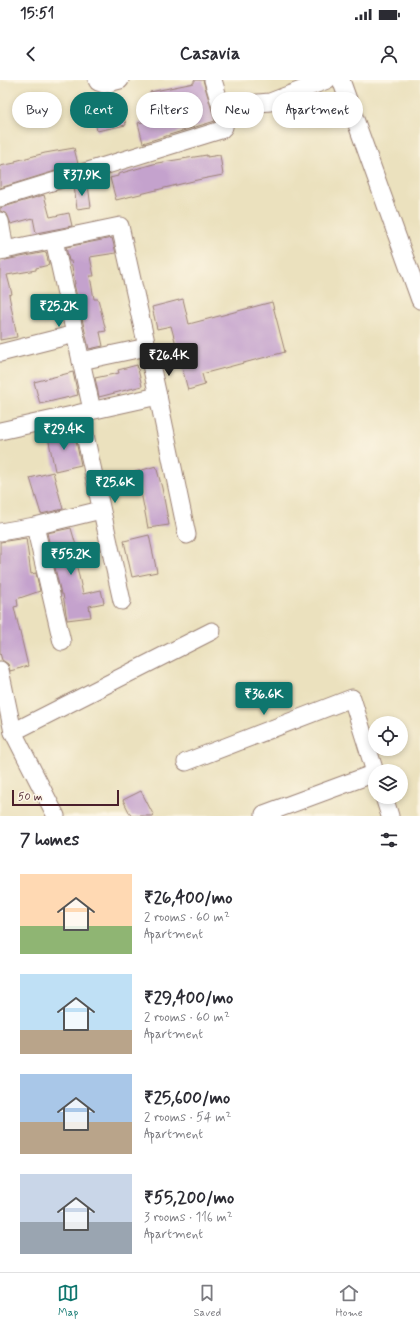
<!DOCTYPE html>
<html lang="en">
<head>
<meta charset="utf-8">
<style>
	:root { --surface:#fff; --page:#f2f2f3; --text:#2b2b33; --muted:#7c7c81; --line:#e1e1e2; --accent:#0f766e }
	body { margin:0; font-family:Mynerve,sans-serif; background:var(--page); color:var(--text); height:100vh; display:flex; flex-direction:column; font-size:15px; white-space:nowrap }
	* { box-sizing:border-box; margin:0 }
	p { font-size:13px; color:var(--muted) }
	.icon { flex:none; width:22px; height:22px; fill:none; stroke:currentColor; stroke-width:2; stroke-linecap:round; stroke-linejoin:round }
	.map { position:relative; height:736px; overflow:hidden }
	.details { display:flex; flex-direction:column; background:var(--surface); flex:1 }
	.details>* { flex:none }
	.hud { position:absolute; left:12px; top:12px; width:396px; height:36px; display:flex; gap:8px }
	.controls { position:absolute; left:368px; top:636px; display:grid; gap:8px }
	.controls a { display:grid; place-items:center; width:40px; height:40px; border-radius:50%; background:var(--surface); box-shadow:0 2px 6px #0003; font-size:20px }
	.scale { position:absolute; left:12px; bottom:10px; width:107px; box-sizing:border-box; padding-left:4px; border:2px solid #4a1f2b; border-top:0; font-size:11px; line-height:14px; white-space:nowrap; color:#4a1f2b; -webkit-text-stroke:3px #fcf5e5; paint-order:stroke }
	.price { position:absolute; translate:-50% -34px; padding:0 9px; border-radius:4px; background:var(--accent); color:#fff; font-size:13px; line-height:26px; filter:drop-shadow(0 1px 2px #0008) }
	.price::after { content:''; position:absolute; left:50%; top:24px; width:12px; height:9px; margin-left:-6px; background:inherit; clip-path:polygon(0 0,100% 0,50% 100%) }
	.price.active { background:#222; color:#fff }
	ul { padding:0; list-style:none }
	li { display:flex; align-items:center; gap:12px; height:100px; padding:0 20px }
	li span { display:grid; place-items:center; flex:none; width:112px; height:80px; border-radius:0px; color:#555 }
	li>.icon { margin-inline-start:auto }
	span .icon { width:48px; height:48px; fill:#fffc; stroke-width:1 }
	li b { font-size:17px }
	h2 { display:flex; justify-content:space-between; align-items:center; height:48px; padding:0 20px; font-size:17px }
	.pill { padding:0 14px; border-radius:18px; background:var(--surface); box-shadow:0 2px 6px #0003; font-size:14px; line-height:36px }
	.pill.active { background:var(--accent); color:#fff }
	.status { display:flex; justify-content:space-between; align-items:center; height:28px; padding:0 20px; background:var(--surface); direction:ltr }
	.status svg { height:11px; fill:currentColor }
	header { display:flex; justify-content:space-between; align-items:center; height:52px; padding:0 20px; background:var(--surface); font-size:18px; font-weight:800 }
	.dock { display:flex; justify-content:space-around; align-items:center; height:56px; border-top:1px solid var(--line); background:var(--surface); font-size:11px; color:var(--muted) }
	.dock a { display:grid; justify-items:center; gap:2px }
	.dock .active { color:var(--accent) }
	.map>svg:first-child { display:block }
	.building { fill:#c4a2cd }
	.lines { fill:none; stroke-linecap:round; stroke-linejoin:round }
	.street-casing { stroke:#9a8074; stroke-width:19 }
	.street { stroke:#fff; stroke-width:17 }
</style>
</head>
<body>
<div class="status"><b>15:51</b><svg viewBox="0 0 49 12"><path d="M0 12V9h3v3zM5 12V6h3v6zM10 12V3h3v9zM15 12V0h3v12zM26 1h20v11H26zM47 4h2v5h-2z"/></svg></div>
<header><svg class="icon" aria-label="back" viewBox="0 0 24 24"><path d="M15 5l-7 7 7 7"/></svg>Casavia<svg class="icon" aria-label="person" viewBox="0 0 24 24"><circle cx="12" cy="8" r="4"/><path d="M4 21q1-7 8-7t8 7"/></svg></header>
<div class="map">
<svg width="420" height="736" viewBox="0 0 420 736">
	<rect width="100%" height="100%" fill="#fcf5e5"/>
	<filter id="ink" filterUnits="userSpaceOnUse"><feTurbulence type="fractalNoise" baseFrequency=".025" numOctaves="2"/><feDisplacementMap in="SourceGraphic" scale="8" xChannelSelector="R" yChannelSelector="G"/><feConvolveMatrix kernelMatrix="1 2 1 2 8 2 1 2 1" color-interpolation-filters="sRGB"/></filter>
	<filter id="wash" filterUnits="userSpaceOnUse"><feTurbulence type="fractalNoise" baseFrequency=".012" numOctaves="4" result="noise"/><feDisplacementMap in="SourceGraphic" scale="16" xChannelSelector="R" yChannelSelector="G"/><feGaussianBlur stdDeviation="0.9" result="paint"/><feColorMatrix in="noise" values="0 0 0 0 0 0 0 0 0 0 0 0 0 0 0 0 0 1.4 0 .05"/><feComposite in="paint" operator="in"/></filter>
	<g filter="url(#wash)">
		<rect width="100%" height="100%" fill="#ebe1be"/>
		<g id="blocks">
			<g class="building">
				<polygon points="194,0 203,0 215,41 143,63 138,43 156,39 150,12 194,3"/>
				<polygon points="120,19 126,45 97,51 92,26"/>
				<polygon points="74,68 78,84 0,108 0,86 15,83 15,81 45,73"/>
				<polygon points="207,75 207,77 220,75 223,95 197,100 116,120 110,98 118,96 118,94 157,83"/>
				<polygon points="88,105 91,127 77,129 74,106"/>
				<polygon points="44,115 50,137 69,133 72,146 36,153 33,138 11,144 7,134 0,131 0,128"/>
				<polygon points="112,158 116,173 90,177 94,196 90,196 94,219 98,219 106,251 100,252 103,266 89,269 74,204 75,204 71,181 69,181 66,167"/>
				<polygon points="46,172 49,185 36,188 36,190 7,195 12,214 9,215 17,257 0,260 0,181"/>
				<polygon points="183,219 189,244 272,222 285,272 202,294 205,305 188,310 171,246 157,249 152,227"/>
				<polygon points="137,285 142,306 99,317 95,298 119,293 118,290"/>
				<polygon points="73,292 78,315 40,324 34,302"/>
				<polygon points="74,351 81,385 55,391 48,357"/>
				<polygon points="156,386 162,408 169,445 148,448 139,402 135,403 132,393"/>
				<polygon points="53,392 63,429 41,434 30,398"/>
				<polygon points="71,448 81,483 76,483 83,514 101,510 104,523 89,526 91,537 67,540 63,514 61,514 47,453"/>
				<polygon points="149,455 157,492 132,497 124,461"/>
				<polygon points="26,458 31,494 36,493 40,511 17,519 18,526 14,527 28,586 10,591 8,584 2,580 0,573 0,462"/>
				<polygon points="141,711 154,736 131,736 123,720"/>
			</g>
		</g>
	</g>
	<g filter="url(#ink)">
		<use href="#blocks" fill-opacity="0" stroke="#9a8074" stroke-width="1"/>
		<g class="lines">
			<defs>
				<g id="street">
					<polyline points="97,0 98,2 104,4 120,0"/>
					<polyline points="341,0 420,220"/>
					<polyline points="237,25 270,22 327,0"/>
					<polyline points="0,118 221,50 224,47 225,40 213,0"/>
					<polyline points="0,141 5,170"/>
					<polyline points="54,160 92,330"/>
					<polyline points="0,171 120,146 158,316 187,455"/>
					<polyline points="0,273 75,254"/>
					<polyline points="81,281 147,267"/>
					<polyline points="80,333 122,521"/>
					<polyline points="0,351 158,316"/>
					<polyline points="35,446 62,562"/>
					<polyline points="0,452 35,446 101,430"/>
					<polyline points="0,590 13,652 56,736"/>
					<polyline points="13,652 212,551"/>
					<polyline points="186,682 352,618 375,692"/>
					<polyline points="384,717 390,736"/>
					<polyline points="264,734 375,693"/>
				</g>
			</defs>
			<use href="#street" class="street-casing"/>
			<use href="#street" class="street"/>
		</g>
	</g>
</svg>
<div class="controls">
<a><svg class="icon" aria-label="locate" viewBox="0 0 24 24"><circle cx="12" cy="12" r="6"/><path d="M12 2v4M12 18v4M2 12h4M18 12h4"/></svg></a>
<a><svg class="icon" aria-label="layers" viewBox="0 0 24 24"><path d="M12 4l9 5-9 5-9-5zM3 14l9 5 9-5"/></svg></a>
</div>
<div class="scale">50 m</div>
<b class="price" style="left:82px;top:117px">₹37.9K</b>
<b class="price" style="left:59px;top:248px">₹25.2K</b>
<b class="price active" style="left:169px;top:297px">₹26.4K</b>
<b class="price" style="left:64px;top:371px">₹29.4K</b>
<b class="price" style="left:115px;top:424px">₹25.6K</b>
<b class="price" style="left:71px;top:496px">₹55.2K</b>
<b class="price" style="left:264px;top:636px">₹36.6K</b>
<div class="hud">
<a class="pill">Buy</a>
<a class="pill active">Rent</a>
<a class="pill">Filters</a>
<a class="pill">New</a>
<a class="pill">Apartment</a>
</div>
</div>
<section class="details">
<h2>7 homes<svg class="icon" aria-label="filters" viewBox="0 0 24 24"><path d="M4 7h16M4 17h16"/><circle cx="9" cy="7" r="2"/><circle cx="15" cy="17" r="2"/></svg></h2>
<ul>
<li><span style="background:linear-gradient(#ffd9b3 65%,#8fb573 0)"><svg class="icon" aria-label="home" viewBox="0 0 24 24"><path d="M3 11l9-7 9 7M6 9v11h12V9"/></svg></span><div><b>₹26,400/mo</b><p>2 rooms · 60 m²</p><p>Apartment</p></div></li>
<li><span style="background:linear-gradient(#bfe0f5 70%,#b9a48a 0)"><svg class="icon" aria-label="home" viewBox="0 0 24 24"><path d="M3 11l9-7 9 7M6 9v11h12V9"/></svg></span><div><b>₹29,400/mo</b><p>2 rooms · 60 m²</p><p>Apartment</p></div></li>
<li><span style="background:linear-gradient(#a9c7e8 60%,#b9a48a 0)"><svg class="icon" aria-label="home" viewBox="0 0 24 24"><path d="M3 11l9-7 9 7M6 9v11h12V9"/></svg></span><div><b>₹25,600/mo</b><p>2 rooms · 54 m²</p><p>Apartment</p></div></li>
<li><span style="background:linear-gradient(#c9d6e8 60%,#9aa5b1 0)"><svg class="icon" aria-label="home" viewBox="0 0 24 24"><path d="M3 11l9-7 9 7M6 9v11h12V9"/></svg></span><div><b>₹55,200/mo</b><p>3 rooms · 116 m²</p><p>Apartment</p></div></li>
</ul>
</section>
<nav class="dock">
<a class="active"><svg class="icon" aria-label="map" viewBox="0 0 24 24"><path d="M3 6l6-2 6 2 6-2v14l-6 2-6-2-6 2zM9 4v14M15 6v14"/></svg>Map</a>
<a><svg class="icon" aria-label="saved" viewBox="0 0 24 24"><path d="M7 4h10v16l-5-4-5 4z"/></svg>Saved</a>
<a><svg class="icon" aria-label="home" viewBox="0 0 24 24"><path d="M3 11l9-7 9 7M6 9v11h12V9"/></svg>Home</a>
</nav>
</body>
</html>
